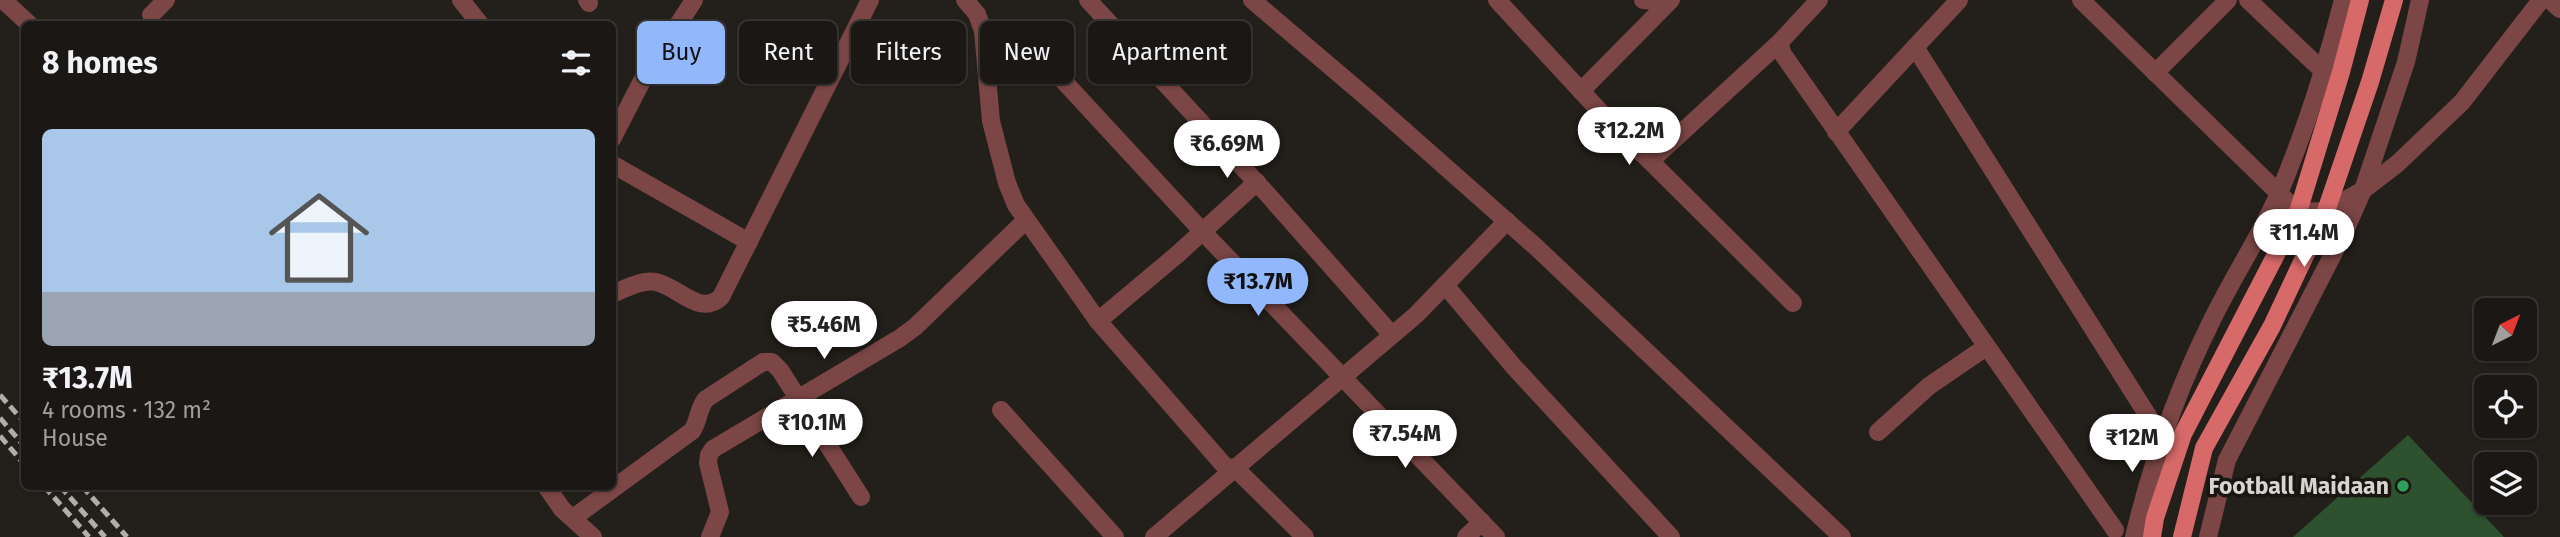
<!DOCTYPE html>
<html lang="en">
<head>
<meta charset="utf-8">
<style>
	:root { --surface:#1a1714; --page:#272422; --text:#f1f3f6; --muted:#9f9fa0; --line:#383634; --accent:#91b8fd }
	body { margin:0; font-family:"Fira Sans",sans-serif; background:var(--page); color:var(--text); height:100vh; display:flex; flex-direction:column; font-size:26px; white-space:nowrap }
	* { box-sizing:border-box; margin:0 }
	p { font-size:23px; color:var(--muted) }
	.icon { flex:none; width:38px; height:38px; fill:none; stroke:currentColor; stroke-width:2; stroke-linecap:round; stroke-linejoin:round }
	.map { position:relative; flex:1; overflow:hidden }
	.panel { position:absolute; left:21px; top:21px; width:595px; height:469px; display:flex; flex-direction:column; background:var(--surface); border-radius:10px; box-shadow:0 2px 5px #0004,0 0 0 2px var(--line) }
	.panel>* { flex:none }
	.guide { position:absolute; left:637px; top:21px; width:665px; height:63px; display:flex; gap:14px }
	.needle { width:46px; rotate:42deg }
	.fabs { position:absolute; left:2474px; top:298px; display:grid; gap:14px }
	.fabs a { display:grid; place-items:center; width:63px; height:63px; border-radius:10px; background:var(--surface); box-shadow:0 2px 5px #0004,0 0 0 2px var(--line); font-size:35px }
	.price { position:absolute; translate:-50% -60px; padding:0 16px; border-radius:24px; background:#fff; color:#222; font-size:23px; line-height:46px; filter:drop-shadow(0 2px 4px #0008) }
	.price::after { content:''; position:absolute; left:50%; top:42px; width:21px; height:16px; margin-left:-10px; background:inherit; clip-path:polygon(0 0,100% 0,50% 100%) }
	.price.current { background:var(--accent); color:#111 }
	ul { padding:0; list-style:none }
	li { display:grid; align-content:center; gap:14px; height:371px; padding:0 21px }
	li+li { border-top:2px solid var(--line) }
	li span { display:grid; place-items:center; height:217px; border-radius:10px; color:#555 }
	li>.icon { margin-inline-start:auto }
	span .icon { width:126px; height:126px; fill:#fffc; stroke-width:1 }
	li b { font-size:30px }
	h2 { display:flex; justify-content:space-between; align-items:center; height:84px; padding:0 21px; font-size:30px }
	.pill { padding:0 24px; border-radius:10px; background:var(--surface); box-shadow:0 2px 5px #0004,0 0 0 2px var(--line); font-size:24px; line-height:63px }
	.pill.current { background:var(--accent); color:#111 }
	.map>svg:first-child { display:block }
	.pitch { fill:#2e512f }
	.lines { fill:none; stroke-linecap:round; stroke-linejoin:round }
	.minor { stroke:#7b4645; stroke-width:18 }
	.major { stroke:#d76969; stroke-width:18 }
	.rail { stroke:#b1aeaa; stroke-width:5; stroke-dasharray:10 5; stroke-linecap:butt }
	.leisure-dot { fill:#2e9e5b; stroke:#191611; stroke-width:2.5 }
	.labels { text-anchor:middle; stroke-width:7; stroke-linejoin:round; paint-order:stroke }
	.poi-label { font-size:23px; font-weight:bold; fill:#d7d4d1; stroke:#191611; text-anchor:end }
</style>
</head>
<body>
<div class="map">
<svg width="2560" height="537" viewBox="0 0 2560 537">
	<rect width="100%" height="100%" fill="#231f1a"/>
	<polygon class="pitch" points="2408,435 2504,537 2293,537"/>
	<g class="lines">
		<g class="minor">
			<polyline points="3,0 29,24"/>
			<polyline points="461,0 480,24"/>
			<polyline points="587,0 589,3"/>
			<polyline points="965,0 977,14 983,31 991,121 1007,183 1016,205 1098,321 1229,471"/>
			<polyline points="1088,0 1269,196 1392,335"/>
			<polyline points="1252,0 1372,102 1536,247 1842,537"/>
			<polyline points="1497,0 1631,145 1643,154 1655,157 1780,42"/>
			<polyline points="1643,0 1668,2"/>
			<polyline points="1819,0 1780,42 1782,53 2115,530"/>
			<polyline points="2081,0 2298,212 2326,211 2363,190 2397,164 2462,102 2541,0"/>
			<polyline points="2248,0 2324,72"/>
			<polyline points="2550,0 2560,9"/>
			<polyline points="151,15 166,0"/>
			<polyline points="983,31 1036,59 1058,75 1203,232 1496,537"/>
			<polyline points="1915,47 2162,438"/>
			<polyline points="2155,73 2228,0"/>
			<polyline points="1581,91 1671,0"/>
			<polyline points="1836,132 1959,0"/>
			<polyline points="612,139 644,77 694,0"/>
			<polyline points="1643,154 1793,303"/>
			<polyline points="612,164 749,242"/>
			<polyline points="1445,285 1514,367 1671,537"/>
			<path d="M612,294C625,289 642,279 656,282C679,287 700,317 721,297L870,0"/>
			<polyline points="1098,321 1179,253 1257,182"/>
			<polyline points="1001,410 1115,537"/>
			<polyline points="1878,432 1929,386 1986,347"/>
			<polyline points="1234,467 1305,537"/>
			<polyline points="546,486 562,509 593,537"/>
			<path d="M573,518L692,431C699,421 698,408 706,399L763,362H772L780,370L861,497"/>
			<polyline points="710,537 720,512 708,463 709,455 713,449 900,338 915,327 1026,220"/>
			<polyline points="1154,537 1416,315 1507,221"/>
			<polyline points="1466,537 1482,522"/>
			<path d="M2134,537C2152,461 2178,388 2213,318C2234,275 2261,235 2280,191C2306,129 2326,65 2343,0"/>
			<polyline points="2208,537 2227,460 2345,231 2363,190 2406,62 2420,0"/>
		</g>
		<g class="major">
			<polyline points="2152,537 2155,518 2183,434 2298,212 2341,72 2360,0"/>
			<polyline points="2182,537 2204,448 2272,326 2326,211 2370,82 2394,0"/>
		</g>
		<g class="rail">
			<polyline points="0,395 24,422"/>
			<polyline points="0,418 24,446"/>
			<polyline points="0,436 24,464"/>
			<polyline points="44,486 89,537"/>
			<polyline points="60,486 105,537"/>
			<polyline points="82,486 127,537"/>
		</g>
	</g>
	<circle class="leisure-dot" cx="2403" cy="486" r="7"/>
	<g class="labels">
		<g class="poi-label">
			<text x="2389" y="494">Football Maidaan</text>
		</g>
	</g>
</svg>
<div class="fabs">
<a><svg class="needle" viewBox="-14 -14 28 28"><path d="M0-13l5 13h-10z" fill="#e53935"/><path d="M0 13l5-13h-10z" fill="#9f9fa0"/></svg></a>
<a><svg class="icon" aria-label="locate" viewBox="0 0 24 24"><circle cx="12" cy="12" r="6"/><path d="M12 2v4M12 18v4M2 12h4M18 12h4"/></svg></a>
<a><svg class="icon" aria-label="layers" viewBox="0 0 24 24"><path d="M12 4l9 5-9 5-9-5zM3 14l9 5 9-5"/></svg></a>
</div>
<b class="price" style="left:1629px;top:167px">₹12.2M</b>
<b class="price" style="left:1227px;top:180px">₹6.69M</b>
<b class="price" style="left:2304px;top:269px">₹11.4M</b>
<b class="price current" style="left:1258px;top:318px">₹13.7M</b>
<b class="price" style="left:824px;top:361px">₹5.46M</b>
<b class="price" style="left:812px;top:459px">₹10.1M</b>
<b class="price" style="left:1405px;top:470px">₹7.54M</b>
<b class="price" style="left:2132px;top:474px">₹12M</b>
<div class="guide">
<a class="pill current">Buy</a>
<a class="pill">Rent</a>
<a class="pill">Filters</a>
<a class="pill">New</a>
<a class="pill">Apartment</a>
</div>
<section class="panel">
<h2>8 homes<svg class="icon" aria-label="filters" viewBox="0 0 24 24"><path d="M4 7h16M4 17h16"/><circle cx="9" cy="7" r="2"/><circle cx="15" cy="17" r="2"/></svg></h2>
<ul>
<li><span style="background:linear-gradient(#a9c7e8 75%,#9aa5b1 0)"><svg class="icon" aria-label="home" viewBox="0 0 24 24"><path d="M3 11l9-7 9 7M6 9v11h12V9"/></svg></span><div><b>₹13.7M</b><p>4 rooms · 132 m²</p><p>House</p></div></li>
</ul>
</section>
</div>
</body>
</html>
